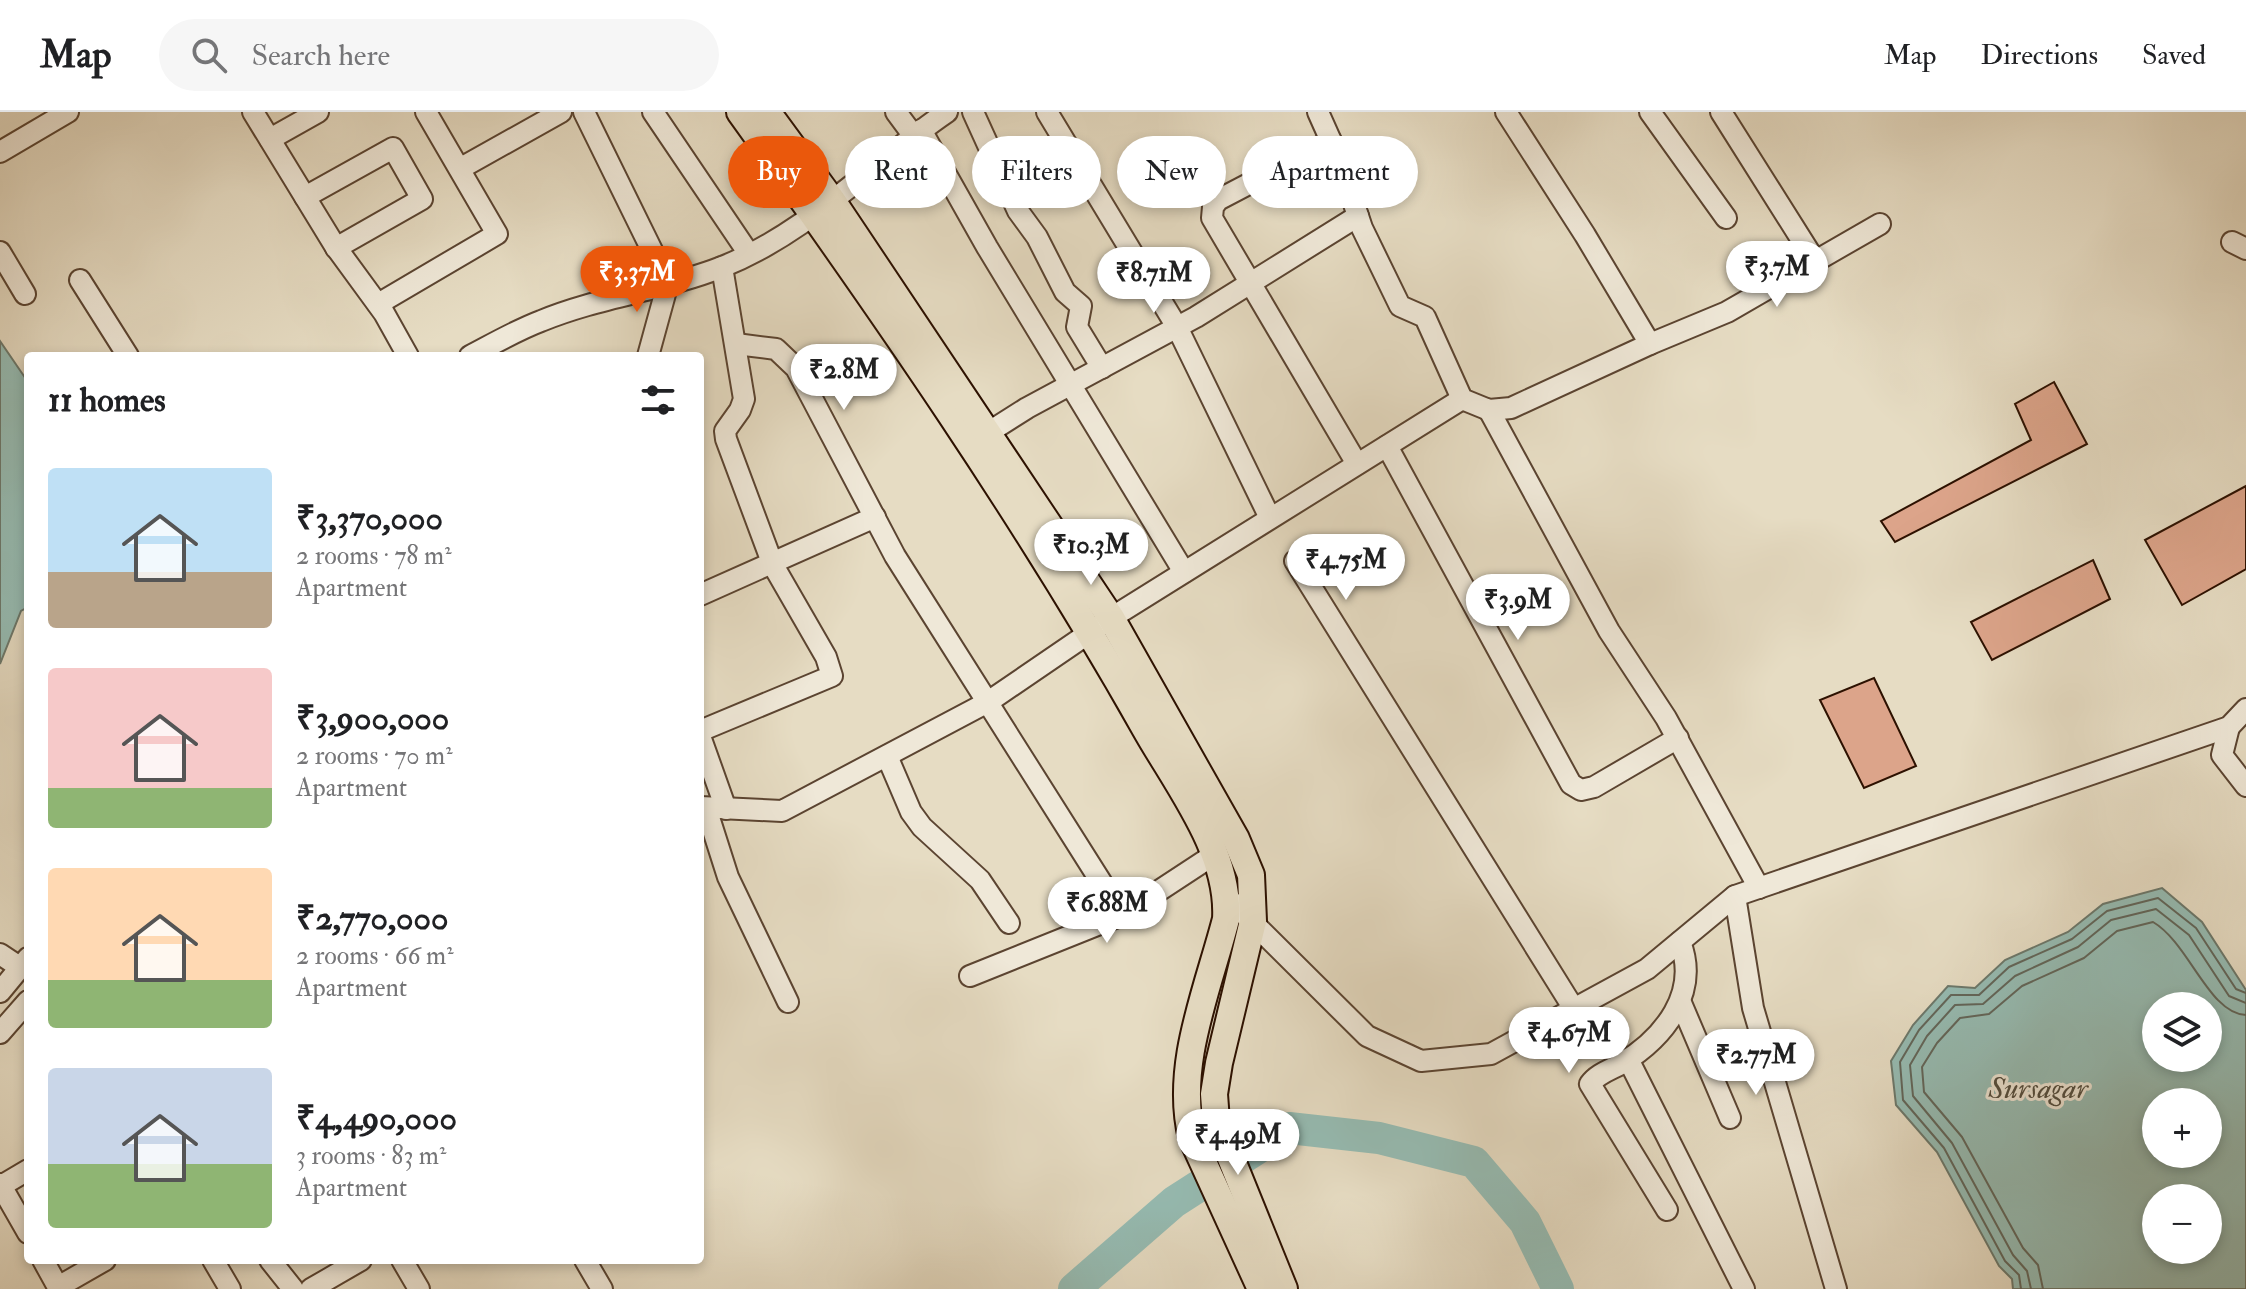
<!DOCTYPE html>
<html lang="en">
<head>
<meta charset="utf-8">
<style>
	:root { --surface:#fff; --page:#f6f6f6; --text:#202124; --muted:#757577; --line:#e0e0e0; --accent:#ea580c }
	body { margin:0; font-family:"IM FELL Double Pica",serif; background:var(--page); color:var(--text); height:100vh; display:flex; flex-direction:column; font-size:30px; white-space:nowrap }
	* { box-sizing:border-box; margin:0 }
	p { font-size:26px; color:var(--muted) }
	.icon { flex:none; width:44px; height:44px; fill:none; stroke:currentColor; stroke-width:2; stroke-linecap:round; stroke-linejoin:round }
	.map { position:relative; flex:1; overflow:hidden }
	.drawer { position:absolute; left:24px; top:240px; width:680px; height:912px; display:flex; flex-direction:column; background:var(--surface); border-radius:8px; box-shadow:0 4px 12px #0003 }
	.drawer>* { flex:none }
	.hud { position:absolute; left:728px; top:24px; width:760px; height:72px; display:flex; gap:16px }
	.tools { position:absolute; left:2142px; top:880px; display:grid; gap:16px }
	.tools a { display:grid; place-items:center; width:80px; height:80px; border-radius:50%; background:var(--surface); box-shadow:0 4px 12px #0003; font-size:40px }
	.price { position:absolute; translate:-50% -68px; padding:0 18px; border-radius:28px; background:#fff; color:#222; font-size:26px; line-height:52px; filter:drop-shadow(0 2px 4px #0008) }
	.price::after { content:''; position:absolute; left:50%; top:48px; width:24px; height:18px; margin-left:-12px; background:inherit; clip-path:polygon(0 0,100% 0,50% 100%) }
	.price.current { background:var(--accent); color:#fff }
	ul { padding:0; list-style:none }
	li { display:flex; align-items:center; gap:24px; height:200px; padding:0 24px }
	li span { display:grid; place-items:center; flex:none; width:224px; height:160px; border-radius:8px; color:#555 }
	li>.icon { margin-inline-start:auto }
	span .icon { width:96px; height:96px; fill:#fffc; stroke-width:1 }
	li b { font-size:34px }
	h2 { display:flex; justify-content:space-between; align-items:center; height:96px; padding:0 24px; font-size:34px }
	.tag { padding:0 28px; border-radius:36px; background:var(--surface); box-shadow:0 4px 12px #0003; font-size:28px; line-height:72px }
	.tag.current { background:var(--accent); color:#fff }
	header { display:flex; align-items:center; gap:48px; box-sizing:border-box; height:112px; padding:0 40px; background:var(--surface); border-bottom:2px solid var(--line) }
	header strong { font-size:38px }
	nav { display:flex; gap:44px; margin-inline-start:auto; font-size:28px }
	.search { width:560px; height:72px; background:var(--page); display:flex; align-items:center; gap:20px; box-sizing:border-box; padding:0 28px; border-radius:44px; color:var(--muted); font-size:30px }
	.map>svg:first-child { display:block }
	.water { fill:#96bcb3; stroke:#6c786b; stroke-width:2; fill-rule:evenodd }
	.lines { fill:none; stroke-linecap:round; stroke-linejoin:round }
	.shore { stroke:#62665a; stroke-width:2 }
	.river { stroke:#96bcb3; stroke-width:32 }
	.building { fill:#dca48a; stroke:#2d1100; stroke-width:2 }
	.minor-casing { stroke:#5b4431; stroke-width:24 }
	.major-casing { stroke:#2d1100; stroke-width:30 }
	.minor { stroke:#efe8d8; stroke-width:20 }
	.major { stroke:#e6dcc3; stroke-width:26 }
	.labels { text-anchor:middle; stroke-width:6; stroke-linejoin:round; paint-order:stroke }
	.water-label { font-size:30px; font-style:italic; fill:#524d3f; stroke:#efe8d8 }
</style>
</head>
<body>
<header>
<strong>Map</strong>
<div class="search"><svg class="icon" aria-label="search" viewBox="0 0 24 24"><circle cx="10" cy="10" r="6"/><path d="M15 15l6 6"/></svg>Search here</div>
<nav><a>Map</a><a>Directions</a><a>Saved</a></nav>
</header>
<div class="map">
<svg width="2246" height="1177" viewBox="0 0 2246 1177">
	<rect width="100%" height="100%" fill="#e6dcc3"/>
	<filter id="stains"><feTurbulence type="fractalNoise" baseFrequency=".0025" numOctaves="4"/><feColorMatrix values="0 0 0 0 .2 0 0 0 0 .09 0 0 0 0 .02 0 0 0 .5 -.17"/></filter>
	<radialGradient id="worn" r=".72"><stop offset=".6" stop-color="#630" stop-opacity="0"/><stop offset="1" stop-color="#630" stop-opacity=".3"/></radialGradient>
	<g class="water">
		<polygon points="0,229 28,270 28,495 21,499 0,552"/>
		<path d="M2162,776L2202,810L2246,878V1177H2013L2012,1167L1999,1154L1937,1040L1896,993L1891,949L1913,913L1948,874L1975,876L2005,848L2068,820L2103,792ZM2156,894H2208V946H2156ZM2156,990H2208V1042H2156ZM2156,1086H2208V1138H2156Z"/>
	</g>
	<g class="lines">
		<g class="shore">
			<polyline points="2021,1177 2019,1163 2005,1149 1944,1036 1903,988 1900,950 1919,918 1951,883 1979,883 2009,855 2072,827 2107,799 2158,786 2196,816 2236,877 2246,881"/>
			<polyline points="2031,1177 2027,1159 2013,1143 1952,1031 1913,984 1910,953 1927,924 1955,893 1983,892 2015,864 2078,835 2111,808 2156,797 2189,823 2229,884 2246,891"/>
			<path d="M2043,1177L2038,1153L2023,1136L1962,1025L1924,980L1922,955L1937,931L1960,906L1989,902L2022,874L2084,846L2117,819L2153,810C2189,831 2209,902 2246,903"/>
		</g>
		<polyline class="river" points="1074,1177 1174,1090 1289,1016 1379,1026 1474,1050 1525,1110 1558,1177"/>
	</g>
	<g class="building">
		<polygon points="2054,270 2087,332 1895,430 1881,409 2031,328 2015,292"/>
		<polygon points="2246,374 2246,457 2182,493 2145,428"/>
		<polygon points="2093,448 2110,487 1992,548 1971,510"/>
		<polygon points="1874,566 1916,654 1864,676 1820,588"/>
	</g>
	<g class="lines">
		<defs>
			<g id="minor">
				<polyline points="253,0 335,134 384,201 408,244"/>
				<polyline points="584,0 668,171 648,244"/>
				<polyline points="653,0 749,142"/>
				<polyline points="896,0 913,23"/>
				<polyline points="973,0 1018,99 1037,125 1065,180 1081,194 1077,215 1102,256"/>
				<polyline points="1047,0 1177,215 1270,406"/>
				<polyline points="1318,0 1339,47 1362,116 1400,194 1425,205 1462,287 1489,298 1511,296 1650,232 1585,123 1506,0"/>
				<polyline points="1650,0 1726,106"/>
				<polyline points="1721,0 1815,149"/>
				<polyline points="921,18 987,135 1184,460"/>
				<polyline points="270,27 318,0"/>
				<polyline points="1331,29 1218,88 1213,95 1212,106 1357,352"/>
				<polyline points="0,40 68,0"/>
				<polyline points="461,56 561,0"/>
				<polyline points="305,85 393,36 422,87 336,136"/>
				<polyline points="2232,130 2246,137"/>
				<polyline points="0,140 25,182"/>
				<polyline points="80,168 128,244"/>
				<polyline points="378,192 497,122 426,0"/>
				<polyline points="736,232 776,237 796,256 895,444 1122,803"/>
				<polyline points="1650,232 1727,200 1880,112"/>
				<path d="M470,244C493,232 517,218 541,209C599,185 664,178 722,155C808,121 872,51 947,0"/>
				<polyline points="1489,298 1609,519 1666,606 1759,776"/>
				<polyline points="975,329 1027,296 1196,205 1358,104"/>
				<polyline points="1387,334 1571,672 1581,678 1594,675 1678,626"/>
				<polyline points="1295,449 1574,897"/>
				<polyline points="700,483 875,405"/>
				<polyline points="2229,615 2222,643 2246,674"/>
				<polyline points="700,619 832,564 826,545 773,453 726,327 725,319 740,298 744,287 722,155"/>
				<polyline points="700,624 726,697"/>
				<polyline points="887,644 911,700 922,715 980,768 1009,811"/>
				<polyline points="700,695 782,699 988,590 1111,506 1462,287"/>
				<polyline points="706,696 728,765 788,890"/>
				<polyline points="1735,784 1753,896 1836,1177"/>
				<polyline points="1227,785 1367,924 1421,949 1491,942 1647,857 1735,784 2229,615 2246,597"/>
				<polyline points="0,842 21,856"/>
				<polyline points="970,864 1122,803 1215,742"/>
				<polyline points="0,880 28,846"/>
				<polyline points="1681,891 1730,1006"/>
				<polyline points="0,921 28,889"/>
				<polyline points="1628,947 1744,1177"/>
				<polyline points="0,1072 28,1121"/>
				<polyline points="1,1074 28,1058"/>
				<path d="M1667,1098L1590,972C1597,962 1610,958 1621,952C1664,926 1700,881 1680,830"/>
				<polyline points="43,1148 59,1177"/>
				<polyline points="213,1148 230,1177"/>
				<polyline points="270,1148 293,1177"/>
				<polyline points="402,1148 419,1177"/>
				<polyline points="585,1148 602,1177"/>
				<polyline points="58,1175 105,1148"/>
				<polyline points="311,1177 361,1148"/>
			</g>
			<g id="major">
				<path d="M740,0C883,199 1024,402 1145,616C1177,673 1230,739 1226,807C1208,877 1174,954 1192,1026L1261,1177"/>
				<polyline points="767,0 833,90 1111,506 1236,727 1251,763 1253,809 1219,951 1214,982 1216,1009 1284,1177"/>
			</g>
		</defs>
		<use href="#minor" class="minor-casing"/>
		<use href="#major" class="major-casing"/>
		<use href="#minor" class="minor"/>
		<use href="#major" class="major"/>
	</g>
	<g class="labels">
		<g class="water-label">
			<text x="2038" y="986">Sursagar</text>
		</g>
	</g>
	<rect width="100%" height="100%" filter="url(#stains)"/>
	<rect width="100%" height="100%" fill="url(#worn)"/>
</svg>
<div class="tools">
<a><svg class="icon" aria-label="layers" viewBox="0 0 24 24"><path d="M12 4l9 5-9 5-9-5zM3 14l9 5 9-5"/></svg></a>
<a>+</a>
<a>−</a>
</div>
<b class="price" style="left:1777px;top:197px">₹3.7M</b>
<b class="price current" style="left:637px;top:202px">₹3.37M</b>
<b class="price" style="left:1154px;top:203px">₹8.71M</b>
<b class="price" style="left:844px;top:300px">₹2.8M</b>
<b class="price" style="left:1091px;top:475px">₹10.3M</b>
<b class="price" style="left:1346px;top:490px">₹4.75M</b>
<b class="price" style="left:1518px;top:530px">₹3.9M</b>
<b class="price" style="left:1107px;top:833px">₹6.88M</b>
<b class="price" style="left:1569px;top:963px">₹4.67M</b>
<b class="price" style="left:1756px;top:985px">₹2.77M</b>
<b class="price" style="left:1238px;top:1065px">₹4.49M</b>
<div class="hud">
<a class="tag current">Buy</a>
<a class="tag">Rent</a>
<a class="tag">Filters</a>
<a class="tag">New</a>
<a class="tag">Apartment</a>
</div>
<section class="drawer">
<h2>11 homes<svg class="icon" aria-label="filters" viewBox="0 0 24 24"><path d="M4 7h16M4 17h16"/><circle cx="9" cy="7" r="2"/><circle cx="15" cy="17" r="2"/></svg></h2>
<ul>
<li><span style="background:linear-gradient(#bfe0f5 65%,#b9a48a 0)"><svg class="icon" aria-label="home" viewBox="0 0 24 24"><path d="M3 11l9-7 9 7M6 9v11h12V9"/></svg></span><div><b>₹3,370,000</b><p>2 rooms · 78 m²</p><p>Apartment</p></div></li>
<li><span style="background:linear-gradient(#f6c9c9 75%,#8fb573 0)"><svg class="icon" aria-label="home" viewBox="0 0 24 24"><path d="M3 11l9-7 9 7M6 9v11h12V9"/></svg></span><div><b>₹3,900,000</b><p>2 rooms · 70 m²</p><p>Apartment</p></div></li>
<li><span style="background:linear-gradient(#ffd9b3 70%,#8fb573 0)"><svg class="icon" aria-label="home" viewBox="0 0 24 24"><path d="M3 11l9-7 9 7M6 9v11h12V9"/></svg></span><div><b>₹2,770,000</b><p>2 rooms · 66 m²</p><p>Apartment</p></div></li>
<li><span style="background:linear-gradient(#c9d6e8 60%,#8fb573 0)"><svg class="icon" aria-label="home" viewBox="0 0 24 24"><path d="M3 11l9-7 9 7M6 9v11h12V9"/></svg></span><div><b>₹4,490,000</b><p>3 rooms · 83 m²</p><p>Apartment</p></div></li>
</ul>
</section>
</div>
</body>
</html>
